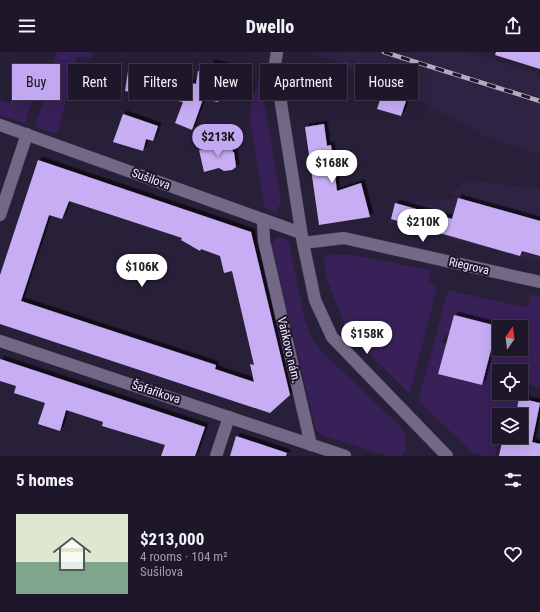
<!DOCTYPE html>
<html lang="en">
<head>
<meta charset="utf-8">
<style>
	:root { --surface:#1e172a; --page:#262032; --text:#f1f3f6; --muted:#a19fa8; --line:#3c3647; --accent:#c2a8f2 }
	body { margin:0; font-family:"Roboto Condensed",sans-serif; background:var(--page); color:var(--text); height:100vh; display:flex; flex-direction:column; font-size:15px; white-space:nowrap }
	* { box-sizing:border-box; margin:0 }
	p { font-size:13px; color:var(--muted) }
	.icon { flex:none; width:22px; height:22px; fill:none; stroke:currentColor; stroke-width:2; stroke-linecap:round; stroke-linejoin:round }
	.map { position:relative; height:404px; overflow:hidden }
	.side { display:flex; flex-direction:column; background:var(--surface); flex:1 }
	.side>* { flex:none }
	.top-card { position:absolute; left:12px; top:12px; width:516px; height:36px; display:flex; gap:8px }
	.needle { width:26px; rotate:14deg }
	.fabs { position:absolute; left:492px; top:268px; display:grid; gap:8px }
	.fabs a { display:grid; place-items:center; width:36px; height:36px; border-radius:0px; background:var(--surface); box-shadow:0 4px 16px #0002,0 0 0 1px var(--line); font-size:20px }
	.price { position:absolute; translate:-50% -34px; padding:0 9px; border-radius:14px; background:#fff; color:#222; font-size:13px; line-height:26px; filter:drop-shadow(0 1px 2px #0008) }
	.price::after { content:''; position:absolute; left:50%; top:24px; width:12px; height:9px; margin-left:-6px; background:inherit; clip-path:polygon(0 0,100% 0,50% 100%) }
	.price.on { background:var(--accent); color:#111 }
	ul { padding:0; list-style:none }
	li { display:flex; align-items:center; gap:12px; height:100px; padding:0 16px }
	li span { display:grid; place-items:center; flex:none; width:112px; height:80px; border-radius:0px; color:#555 }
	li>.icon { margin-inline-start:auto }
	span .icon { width:48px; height:48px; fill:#fffc; stroke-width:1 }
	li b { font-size:17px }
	h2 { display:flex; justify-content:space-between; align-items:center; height:48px; padding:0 16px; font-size:17px }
	.chip { padding:0 14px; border-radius:0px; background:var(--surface); box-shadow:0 4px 16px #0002,0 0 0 1px var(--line); font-size:14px; line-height:36px }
	.chip.on { background:var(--accent); color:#111 }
	header { display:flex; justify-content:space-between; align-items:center; height:52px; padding:0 16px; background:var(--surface); font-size:18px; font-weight:800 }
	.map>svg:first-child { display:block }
	.built { fill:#2f2343 }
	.green { fill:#382058; fill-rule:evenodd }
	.building { fill:#c6adf4; fill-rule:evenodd; filter:url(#shadow) }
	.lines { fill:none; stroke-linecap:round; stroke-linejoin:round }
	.street-casing { stroke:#433b4f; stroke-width:13 }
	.secondary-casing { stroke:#433b4f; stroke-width:13 }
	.street { stroke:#736987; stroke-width:12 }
	.secondary { stroke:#736987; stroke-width:12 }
	.rail-casing { stroke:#b2acbd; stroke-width:4.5 }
	.rail { stroke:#1e152d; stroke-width:3; stroke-dasharray:9; stroke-linecap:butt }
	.labels { text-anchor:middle; stroke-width:4; stroke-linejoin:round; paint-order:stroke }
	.street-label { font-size:12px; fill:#f4effd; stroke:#1e152d }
</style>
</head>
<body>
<header><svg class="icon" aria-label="menu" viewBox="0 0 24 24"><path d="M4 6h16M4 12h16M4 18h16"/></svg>Dwello<svg class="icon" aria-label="share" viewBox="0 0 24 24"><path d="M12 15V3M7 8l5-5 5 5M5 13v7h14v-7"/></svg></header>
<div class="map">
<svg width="540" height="404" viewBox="0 0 540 404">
	<defs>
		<filter id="shadow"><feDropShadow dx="3.5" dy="-3.5" stdDeviation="0" flood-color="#0009"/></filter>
	</defs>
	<rect width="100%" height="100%" fill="#281f38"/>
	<g class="built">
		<polygon points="314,0 469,0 540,23 540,103 490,87 409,43"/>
		<polygon points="466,128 540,137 540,210 389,171 395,151 457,146 452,141"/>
	</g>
	<g class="green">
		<polygon points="57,0 93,0 91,6 77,5 57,82 35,75"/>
		<polygon points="261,25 265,55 281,150 276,160 265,156 250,69 251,49"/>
		<polygon points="17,29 35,36 35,42 25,71 0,63 0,48 10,51"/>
		<path d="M277,185L284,186L289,190L305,269L311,286L322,300L402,376C406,386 409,395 402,404H386L322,383L316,378L272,195L274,188Z"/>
		<polygon points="331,203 351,203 431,218 428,230 437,235 410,342 348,282 326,225 323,206"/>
		<path d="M448,238L527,256L531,242L540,245V336L521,330V319H499V341H519L516,361L513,360L512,363H499V385H503L502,390H498L495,404H485L473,401L418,349ZM454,263L497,274L482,333L438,322L446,292L442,291L445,282L449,283ZM499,275H521V297H499Z"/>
	</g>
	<g class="building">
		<polygon points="496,0 540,0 540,17 495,3"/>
		<polygon points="211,11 225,14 218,50 203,47 192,78 175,71 183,50 125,39 128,19 196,32 198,19 209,20"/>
		<polygon points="384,36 408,43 401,64 377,57"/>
		<polygon points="123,62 158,74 153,89 146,87 143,99 113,90"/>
		<polygon points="324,72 327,94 331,93 337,139 361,131 370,165 319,173 305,75"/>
		<polygon points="231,92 233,100 234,100 236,115 232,118 224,119 219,116 204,120 199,98"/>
		<path d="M38,108L251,180L290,343L270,361L0,272V223ZM69,149L182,186L181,188L200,199L201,197L220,204L224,221L232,219L254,313L250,312L254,330L215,317L216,313L21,249L49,163L62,167Z"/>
		<polygon points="458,146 540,169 540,204 522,199 520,204 391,167 395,151 452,167"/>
		<polygon points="454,263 497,274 482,333 438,322"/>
		<polygon points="0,307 205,375 195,404 161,404 165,393 102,374 103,370 66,358 60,379 38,372 45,351 14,341 16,334 0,329"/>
		<polygon points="519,346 540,351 532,390 540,392 540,404 499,404 503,385 521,385 521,363 512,363 512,360 516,361"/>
		<polygon points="236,384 287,401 286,404 230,404"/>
	</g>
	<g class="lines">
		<defs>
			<g id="street">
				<polyline points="0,73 301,181"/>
				<polyline points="0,163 27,82"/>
				<polyline points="263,168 264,189 311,393"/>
				<polyline points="303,191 344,186 540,230"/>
				<polyline points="0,289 345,404"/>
				<polyline points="216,404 229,365"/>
			</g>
			<polyline id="secondary" points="277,0 275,12 280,45 303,191 315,248 332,285 447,404"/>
		</defs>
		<use href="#street" class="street-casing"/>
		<use href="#secondary" class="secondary-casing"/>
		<use href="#street" class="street"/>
		<use href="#secondary" class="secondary"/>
		<defs>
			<polyline id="rail" points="384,0 540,49"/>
		</defs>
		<use href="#rail" class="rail-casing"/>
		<use href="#rail" class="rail"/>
	</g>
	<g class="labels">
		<g class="street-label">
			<text transform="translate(151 127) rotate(20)" y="4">Sušilova</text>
			<text transform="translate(469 214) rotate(13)" y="4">Riegrova</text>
			<text transform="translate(289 298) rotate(77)" y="4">Vaňkovo nám.</text>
			<text transform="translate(156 340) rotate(18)" y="4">Šafaříkova</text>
		</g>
	</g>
</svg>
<div class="fabs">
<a><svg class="needle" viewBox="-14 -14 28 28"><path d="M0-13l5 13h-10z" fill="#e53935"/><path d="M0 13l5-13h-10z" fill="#a19fa8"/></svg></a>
<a><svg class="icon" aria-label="locate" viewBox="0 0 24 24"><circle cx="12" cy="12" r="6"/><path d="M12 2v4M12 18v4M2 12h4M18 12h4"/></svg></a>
<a><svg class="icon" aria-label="layers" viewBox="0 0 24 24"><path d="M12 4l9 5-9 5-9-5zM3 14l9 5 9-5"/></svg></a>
</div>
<b class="price on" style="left:218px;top:106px">$213K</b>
<b class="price" style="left:332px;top:132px">$168K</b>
<b class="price" style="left:423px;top:191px">$210K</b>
<b class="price" style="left:142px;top:236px">$106K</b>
<b class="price" style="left:367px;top:303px">$158K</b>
<div class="top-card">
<a class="chip on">Buy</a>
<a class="chip">Rent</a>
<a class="chip">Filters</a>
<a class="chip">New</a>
<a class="chip">Apartment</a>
<a class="chip">House</a>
</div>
</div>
<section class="side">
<h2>5 homes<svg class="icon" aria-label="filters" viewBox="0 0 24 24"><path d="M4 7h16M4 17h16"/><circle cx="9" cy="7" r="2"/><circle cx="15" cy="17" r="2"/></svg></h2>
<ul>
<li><span style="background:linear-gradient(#dfe7d0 60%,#7fa58c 0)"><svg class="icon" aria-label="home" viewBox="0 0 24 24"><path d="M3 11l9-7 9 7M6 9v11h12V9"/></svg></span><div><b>$213,000</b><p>4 rooms · 104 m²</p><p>Sušilova</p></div><svg class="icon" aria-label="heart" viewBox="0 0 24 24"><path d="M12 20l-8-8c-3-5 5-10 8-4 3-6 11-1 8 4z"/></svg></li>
</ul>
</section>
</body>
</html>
